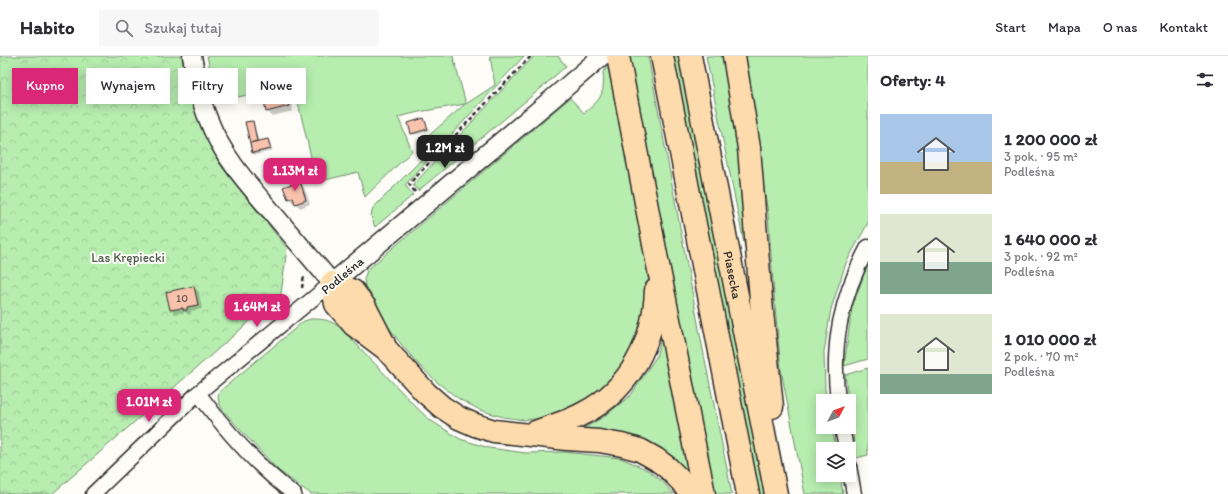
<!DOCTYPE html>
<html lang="pl">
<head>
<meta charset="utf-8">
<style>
	:root { --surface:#fff; --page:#f7f7f7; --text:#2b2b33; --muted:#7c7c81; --line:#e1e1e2; --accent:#db2777 }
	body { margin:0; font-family:Itim,sans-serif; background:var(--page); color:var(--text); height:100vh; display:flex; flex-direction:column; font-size:15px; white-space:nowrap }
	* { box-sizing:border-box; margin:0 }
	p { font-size:13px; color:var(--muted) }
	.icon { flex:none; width:22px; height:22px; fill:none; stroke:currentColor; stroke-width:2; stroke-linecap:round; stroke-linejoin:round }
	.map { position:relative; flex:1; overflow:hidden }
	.sheet { display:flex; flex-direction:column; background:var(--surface); width:360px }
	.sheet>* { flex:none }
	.guide { position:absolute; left:12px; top:12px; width:380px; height:36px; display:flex; gap:8px }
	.needle { width:26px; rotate:49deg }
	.buttons { position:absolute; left:816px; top:338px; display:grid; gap:8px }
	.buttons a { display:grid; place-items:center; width:40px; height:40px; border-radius:0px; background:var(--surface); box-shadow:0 2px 10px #0003; font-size:20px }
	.price { position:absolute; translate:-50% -34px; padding:0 9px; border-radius:8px; background:var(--accent); color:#fff; font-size:13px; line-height:26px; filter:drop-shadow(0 1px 2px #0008) }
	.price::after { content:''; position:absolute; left:50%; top:24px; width:12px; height:9px; margin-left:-6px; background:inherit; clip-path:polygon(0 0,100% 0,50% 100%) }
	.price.on { background:#222; color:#fff }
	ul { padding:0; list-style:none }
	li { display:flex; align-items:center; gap:12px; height:100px; padding:0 12px }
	li span { display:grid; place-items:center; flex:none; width:112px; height:80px; border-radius:0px; color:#555 }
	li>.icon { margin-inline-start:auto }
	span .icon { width:48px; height:48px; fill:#fffc; stroke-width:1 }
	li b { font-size:17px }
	h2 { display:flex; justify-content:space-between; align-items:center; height:48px; padding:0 12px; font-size:17px }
	.tag { padding:0 14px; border-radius:0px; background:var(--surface); box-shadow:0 2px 10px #0003; font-size:14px; line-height:36px }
	.tag.on { background:var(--accent); color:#fff }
	header { display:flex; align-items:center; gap:24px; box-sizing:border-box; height:56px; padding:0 20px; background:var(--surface); border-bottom:1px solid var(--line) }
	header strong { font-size:19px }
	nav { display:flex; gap:22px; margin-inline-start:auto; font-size:14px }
	.search { width:280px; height:36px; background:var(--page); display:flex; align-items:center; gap:10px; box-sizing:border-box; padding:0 14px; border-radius:0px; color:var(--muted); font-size:15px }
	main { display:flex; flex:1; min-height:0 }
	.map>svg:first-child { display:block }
	.green { fill:#b7edaf; stroke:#718c6d }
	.forest { fill:url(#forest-crowns); stroke:#718c6d }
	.shadow { fill:#0003 }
	.building { fill:#f9c2ad; stroke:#2b2b2b }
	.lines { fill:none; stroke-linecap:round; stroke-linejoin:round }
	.minor-casing { stroke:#2b2b2b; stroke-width:17 }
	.tertiary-casing { stroke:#2b2b2b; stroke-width:21 }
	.motorway-casing { stroke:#2b2b2b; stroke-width:25 }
	.path { stroke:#2b2b2b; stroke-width:2.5; stroke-dasharray:4 3; stroke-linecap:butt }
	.minor { stroke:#fdfcf7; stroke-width:14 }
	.tertiary { stroke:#fdfcf7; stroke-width:18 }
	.motorway { stroke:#fedbac; stroke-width:22 }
	.labels { text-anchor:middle; stroke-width:4; stroke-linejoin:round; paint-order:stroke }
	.number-label { font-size:11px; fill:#5e514c }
	.park-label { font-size:13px; fill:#4e5c4c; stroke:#fdfcf7 }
	.street-label { font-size:13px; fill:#2b2b2b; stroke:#fdfcf7 }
</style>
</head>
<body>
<header>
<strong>Habito</strong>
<div class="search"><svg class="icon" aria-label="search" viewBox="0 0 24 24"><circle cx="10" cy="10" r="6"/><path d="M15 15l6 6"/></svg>Szukaj tutaj</div>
<nav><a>Start</a><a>Mapa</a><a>O nas</a><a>Kontakt</a></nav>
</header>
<main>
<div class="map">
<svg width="868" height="438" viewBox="0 0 868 438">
	<defs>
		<pattern id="forest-crowns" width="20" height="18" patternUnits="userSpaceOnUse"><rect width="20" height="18" fill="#b7edaf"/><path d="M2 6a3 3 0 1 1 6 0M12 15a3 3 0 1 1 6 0" fill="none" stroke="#9ecb97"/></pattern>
	</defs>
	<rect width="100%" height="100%" fill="#fdfcf7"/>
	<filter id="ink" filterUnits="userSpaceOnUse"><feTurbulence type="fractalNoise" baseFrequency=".025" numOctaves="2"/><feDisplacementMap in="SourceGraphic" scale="8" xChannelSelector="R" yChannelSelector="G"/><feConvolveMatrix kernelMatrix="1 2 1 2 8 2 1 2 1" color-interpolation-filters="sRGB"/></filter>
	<g filter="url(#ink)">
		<g class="green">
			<polygon points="207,0 453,0 466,48 495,29 490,0 524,0 405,129 413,139 375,171 371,160 373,152 432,93 425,83 465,48 419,56 398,61 412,95 365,141 358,116 317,126 294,30 217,45"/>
			<polygon points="534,0 558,0 566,10 546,28 418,135 413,129"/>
			<polygon points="628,0 648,0 703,294 732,438 711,438"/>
			<polygon points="671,0 678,0 699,96 765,438 758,438"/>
			<polygon points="706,0 725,0 733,43 742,130 747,202"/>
			<polygon points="746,0 868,0 868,167 846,207 831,253 824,296 825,333 827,345 823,345 823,371 832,371 836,393 823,393 823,419 840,419 843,438 805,438 781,314 774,240 768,158 749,37"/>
			<path d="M611,9L642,182L649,227L641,277L627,305L608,328L588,344L564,355L544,362L524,364L503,361L480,354L459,343L438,327L418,308L401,288L379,258L366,238L364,224L367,214L570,42L584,57C601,44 605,38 603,16Z"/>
			<polygon points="868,208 868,303 844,310 852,251"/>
			<path d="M311,263C325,263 330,264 341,272L416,351L430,364L460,383L489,392L526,397L565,396L620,402L635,408L649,415L663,426L674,438H311L279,415L235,368L223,354L219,347L218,340L220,335L304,265Z"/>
			<polygon points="662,279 689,417 669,398 645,384 624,378 581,374 605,360 631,339 656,301"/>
			<polygon points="868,312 868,399 856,402 845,319"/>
		</g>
		<polygon class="forest" points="0,0 182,0 189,41 219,107 287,192 281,238 52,438 0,438"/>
		<g class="shadow">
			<polygon points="286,40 291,45 293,55 272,60 267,55"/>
			<polygon points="424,64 426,66 429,75 414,79 412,77"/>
			<polygon points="252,66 254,68 259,86 268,84 270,86 272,95 255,99 253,97 246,67"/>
			<polygon points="300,127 304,131 310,148 300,152 295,146 293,147 289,142"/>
			<polygon points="194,231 199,236 202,253 191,255 191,258 189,259 186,256 175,258 171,254"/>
		</g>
		<g class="building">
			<polygon points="286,39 289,50 266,56 264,44"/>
			<polygon points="424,62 428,73 411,78 408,67"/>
			<polygon points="253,65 257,85 250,87 245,66"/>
			<polygon points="268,83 271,93 252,97 250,87"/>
			<polygon points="300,125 306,144 295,148 293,141 288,143 283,131"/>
			<polygon points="194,230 198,249 187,251 187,254 183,254 183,252 170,254 166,236"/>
		</g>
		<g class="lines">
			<defs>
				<g id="minor">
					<path d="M198,337C226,375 256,410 294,438"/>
					<path d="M838,345C831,288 841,241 868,191"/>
					<polyline points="842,371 846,393"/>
					<polyline points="849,410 854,438"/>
					<polyline points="93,438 198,337 332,227"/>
				</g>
				<path id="tertiary" d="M192,0C196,22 200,44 209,65C222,99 247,127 271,155C291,179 312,203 332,227L552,43L602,0"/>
				<g id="motorway">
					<polyline points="618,0 657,204 704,438"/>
					<polyline points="662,0 748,438"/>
					<path id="s1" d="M690,0L776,438"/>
					<polyline points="734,0 749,92 762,256 772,351"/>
					<polyline points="332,227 336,248 354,269 386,293 426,337 442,351 459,362 475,369 494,375 567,383 599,385 622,389 640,394 656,403 668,412 683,427 690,438"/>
					<polyline points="332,227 353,235 365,251 384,288"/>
					<path d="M533,377C550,370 568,366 584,357C631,333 654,285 656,234"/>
				</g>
			</defs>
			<use href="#minor" class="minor-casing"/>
			<use href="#tertiary" class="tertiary-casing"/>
			<use href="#motorway" class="motorway-casing"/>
			<g class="path">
				<polyline points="415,136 409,128 531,0"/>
				<polyline points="302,232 304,219"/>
			</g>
			<use href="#minor" class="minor"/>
			<use href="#tertiary" class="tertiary"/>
			<use href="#motorway" class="motorway"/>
		</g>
	</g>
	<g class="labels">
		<g class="number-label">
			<text x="182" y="246">10</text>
		</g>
		<g class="park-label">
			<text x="128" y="206">Las Krępiecki</text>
		</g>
		<g class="street-label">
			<text transform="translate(342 219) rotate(-40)" y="5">Podleśna</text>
			<text dy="5" stroke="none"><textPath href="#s1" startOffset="223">Piasecka</textPath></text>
		</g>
	</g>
</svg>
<div class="buttons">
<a><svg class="needle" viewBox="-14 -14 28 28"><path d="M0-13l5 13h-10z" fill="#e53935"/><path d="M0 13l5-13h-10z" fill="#7c7c81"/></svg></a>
<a><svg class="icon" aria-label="layers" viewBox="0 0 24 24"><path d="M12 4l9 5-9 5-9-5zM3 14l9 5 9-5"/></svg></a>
</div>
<b class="price on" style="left:445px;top:113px">1.2M zł</b>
<b class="price" style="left:295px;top:136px">1.13M zł</b>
<b class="price" style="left:257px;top:272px">1.64M zł</b>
<b class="price" style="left:149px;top:367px">1.01M zł</b>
<div class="guide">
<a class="tag on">Kupno</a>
<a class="tag">Wynajem</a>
<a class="tag">Filtry</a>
<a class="tag">Nowe</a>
</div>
</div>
<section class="sheet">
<h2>Oferty: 4<svg class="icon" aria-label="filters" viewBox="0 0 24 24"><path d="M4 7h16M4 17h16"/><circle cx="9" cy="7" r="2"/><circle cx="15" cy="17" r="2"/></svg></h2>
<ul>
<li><span style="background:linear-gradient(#a9c7e8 60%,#c2b280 0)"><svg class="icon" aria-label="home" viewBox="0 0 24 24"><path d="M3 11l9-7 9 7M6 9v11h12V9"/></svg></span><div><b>1 200 000 zł</b><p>3 pok. · 95 m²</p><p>Podleśna</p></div></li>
<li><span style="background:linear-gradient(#dfe7d0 60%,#7fa58c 0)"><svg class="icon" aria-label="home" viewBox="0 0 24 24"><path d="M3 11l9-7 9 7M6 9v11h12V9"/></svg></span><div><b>1 640 000 zł</b><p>3 pok. · 92 m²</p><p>Podleśna</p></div></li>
<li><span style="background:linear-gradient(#dfe7d0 75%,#7fa58c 0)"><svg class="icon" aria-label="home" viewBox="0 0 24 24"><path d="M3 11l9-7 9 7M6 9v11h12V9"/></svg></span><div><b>1 010 000 zł</b><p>2 pok. · 70 m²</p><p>Podleśna</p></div></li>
</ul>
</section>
</main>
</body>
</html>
